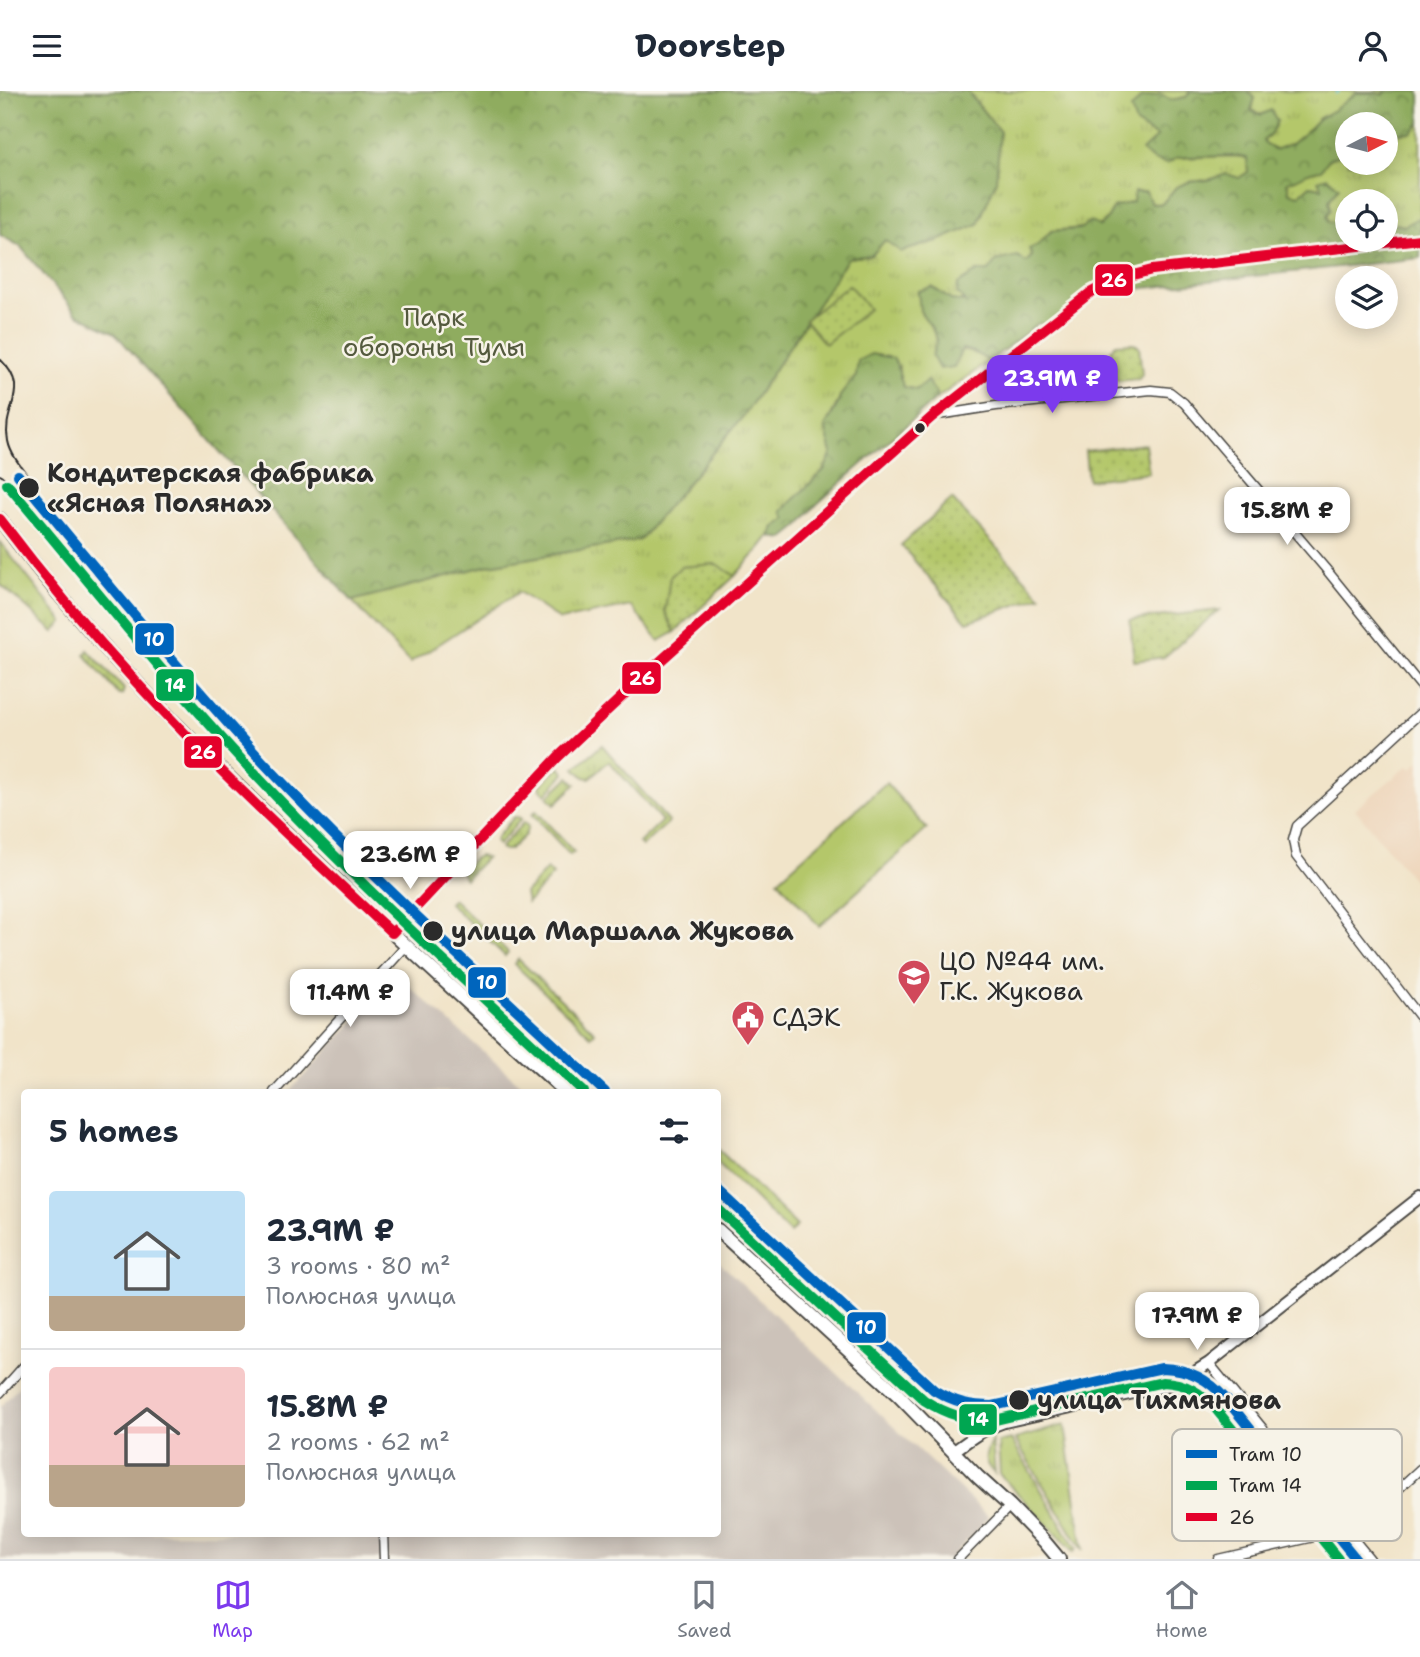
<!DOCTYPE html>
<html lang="en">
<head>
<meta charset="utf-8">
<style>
	:root { --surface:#fff; --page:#f2f2f3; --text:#1f2937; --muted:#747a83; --line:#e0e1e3; --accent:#7c3aed }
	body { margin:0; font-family:"Shantell Sans",sans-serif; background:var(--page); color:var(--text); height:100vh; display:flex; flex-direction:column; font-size:26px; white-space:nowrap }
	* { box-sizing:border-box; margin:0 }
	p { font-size:23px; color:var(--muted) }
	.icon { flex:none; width:38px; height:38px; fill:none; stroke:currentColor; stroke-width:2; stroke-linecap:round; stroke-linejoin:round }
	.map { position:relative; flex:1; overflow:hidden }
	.panel { position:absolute; left:21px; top:998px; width:700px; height:448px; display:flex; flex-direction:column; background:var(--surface); border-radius:7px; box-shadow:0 4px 18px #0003 }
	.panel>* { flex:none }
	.needle { width:46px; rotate:84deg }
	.controls { position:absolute; left:1335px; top:21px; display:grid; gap:14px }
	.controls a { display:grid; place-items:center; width:63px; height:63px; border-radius:50%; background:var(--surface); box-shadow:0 4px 18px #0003; font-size:35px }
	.price { position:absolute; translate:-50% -60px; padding:0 16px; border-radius:14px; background:#fff; color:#222; font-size:23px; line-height:46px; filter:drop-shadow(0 2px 4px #0008) }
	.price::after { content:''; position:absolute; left:50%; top:42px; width:21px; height:16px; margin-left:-10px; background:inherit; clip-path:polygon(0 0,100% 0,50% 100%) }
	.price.active { background:var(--accent); color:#fff }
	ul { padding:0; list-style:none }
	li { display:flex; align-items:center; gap:21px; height:175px; padding:0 28px }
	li+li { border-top:2px solid var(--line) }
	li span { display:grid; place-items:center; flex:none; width:196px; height:140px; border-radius:7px; color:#555 }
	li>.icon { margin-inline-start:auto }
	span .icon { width:84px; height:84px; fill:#fffc; stroke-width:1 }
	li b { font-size:30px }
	h2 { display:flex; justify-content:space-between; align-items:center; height:84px; padding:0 28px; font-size:30px }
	header { display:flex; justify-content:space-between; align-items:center; height:91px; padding:0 28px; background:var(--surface); font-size:32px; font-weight:700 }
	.tab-bar { display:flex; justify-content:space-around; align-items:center; height:98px; border-top:2px solid var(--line); background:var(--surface); font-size:19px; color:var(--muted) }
	.tab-bar a { display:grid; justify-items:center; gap:4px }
	.tab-bar .active { color:var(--accent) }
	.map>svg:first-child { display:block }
	.built { fill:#eed6bb }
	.industrial { fill:#ccc2b9 }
	.grass { fill:url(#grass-tufts); stroke:#70794b; stroke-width:2 }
	.forest { fill:url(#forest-crowns); stroke:#5d6c45; stroke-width:2 }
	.park { fill:url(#park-dots); stroke:#70794b; stroke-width:2 }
	.pitch { fill:#b4c76b; stroke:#70794b; stroke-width:2 }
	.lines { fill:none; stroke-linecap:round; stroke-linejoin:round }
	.stream { stroke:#4ab7c5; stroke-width:2.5 }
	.minor-casing { stroke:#494743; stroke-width:11 }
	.tertiary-casing { stroke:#494743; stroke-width:14 }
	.primary-casing { stroke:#494743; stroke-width:16 }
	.minor { stroke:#fff; stroke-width:8 }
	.tertiary { stroke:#fff; stroke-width:10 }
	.primary { stroke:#fff; stroke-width:12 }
	.tram { stroke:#2b2b2b; stroke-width:2 }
	.bus-1-casing { stroke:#f7f3e8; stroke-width:16 }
	.bus-1 { stroke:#e4002b; stroke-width:10 }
	.tram-1-casing { stroke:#f7f3e8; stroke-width:16 }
	.tram-2-casing { stroke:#f7f3e8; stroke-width:16 }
	.tram-1 { stroke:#0065bd; stroke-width:10 }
	.tram-2 { stroke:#00a651; stroke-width:10 }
	.bus-dot { fill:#2b2b2b; stroke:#f7f3e8; stroke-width:2.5 }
	.labels { text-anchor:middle; stroke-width:5; stroke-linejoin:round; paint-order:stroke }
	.park-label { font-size:26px; fill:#545a3e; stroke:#f7f3e8 }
	.stop-label { font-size:26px; font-weight:bold; fill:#2b2b2b; stroke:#f7f3e8; text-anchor:start }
	.poi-label { font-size:26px; fill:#2b2b2b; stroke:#f7f3e8; text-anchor:start }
	.key { fill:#f7f3e8; stroke:#bab7af; stroke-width:2 }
	.key-label { font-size:19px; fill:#2b2b2b }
	.line-badge { stroke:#f7f3e8; stroke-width:2.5 }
	.badge-label { font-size:19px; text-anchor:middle; font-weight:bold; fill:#fff }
</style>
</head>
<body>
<header><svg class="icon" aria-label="menu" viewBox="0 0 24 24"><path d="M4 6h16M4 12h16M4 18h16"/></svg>Doorstep<svg class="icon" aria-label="person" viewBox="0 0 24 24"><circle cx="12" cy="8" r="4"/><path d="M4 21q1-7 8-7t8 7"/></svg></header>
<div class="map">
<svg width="1420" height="1468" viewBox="0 0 1420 1468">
	<defs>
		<pattern id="grass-tufts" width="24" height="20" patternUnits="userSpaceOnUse" patternTransform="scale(1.75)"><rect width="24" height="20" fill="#b4c76b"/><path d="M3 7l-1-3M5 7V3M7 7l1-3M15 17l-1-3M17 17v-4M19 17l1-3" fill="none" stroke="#9bab5d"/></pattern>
		<pattern id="forest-crowns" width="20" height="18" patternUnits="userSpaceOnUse" patternTransform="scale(1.75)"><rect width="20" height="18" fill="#8fac5f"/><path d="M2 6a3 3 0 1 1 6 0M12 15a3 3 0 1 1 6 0" fill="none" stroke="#758c4f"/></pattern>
		<pattern id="park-dots" width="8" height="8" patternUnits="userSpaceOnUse" patternTransform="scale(1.75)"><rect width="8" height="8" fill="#b4c76b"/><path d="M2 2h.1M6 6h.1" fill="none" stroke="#9bab5d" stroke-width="1.8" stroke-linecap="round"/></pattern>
	</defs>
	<rect width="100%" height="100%" fill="#f7f3e8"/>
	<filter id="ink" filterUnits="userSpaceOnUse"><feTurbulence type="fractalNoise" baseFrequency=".0143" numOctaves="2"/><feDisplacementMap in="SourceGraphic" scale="14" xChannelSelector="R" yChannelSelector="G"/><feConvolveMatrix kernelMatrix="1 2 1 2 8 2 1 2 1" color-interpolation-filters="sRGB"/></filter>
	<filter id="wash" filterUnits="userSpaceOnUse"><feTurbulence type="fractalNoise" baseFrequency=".00686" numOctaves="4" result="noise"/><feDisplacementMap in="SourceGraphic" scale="28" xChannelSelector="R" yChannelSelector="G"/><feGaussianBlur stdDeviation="1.57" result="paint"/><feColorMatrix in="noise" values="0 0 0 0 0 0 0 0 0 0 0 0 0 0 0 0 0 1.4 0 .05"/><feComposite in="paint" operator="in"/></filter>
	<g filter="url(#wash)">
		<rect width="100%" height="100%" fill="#f1e4c9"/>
		<polygon class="built" points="1420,670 1420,797 1355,718 1409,674 1412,677"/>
		<g class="industrial">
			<polygon points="396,884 529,1001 289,1001"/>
			<polygon points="718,1170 989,1426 950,1468 0,1468 0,1316 24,1290 24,1442 718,1442"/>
		</g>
		<g class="grass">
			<path d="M967,0H1191L1186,6L1171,9L1145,39L1157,46L1177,67L1236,65L1247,67L1248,81L1239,87L1227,84L1208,89L1189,91L1176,96L1162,113L1134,111L1114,116L1108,127L1100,135L1051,140L1038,154L1033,165L1026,171L989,180L977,181L966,211L951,209L932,196L920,220L932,237L937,249L932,265C960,258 963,254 989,270L936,308V302L904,296L899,286V275C886,278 871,279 859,284C847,289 832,323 825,336L832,362L824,379L783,420L786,428L773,437C771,448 744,474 735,485L716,473L681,476L670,486L665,520L675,541L659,550L631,515L560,529L519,501L410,572L352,510L489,474L640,449L745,323L848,167L872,164L885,148L901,161L940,149L978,133L1000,41Z"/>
			<polygon points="1247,0 1387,0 1383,4 1374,2 1334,19 1318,28 1305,42 1291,53 1274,59 1263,50 1271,43 1277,30 1271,20 1261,24 1251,19 1255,7"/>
			<path d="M1420,32V126L1404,135L1391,132L1386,133V110H1348L1347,135L1329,131C1323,116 1331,107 1338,96L1323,97L1309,95L1299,104L1289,102L1287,90L1296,88L1330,67L1342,64L1347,55L1348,72H1386V45L1394,42L1412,41Z"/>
			<polygon points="0,451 63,531 54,541 0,493"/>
			<polygon points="88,559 124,598 122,604 119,604 85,564"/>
			<polygon points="602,654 669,731 642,755 639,752 662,730 609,670 590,687 584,686 575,677"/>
			<polygon points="559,676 565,682 546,703 539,696"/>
			<polygon points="569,686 576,693 555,713 548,706"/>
			<polygon points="536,720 574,761 570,764 532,723"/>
			<polygon points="514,726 518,726 521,728 498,754 495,751 496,747"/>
			<polygon points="524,731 528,736 525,744 509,759 502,759 500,757"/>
			<path d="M480,765L486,767L465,788C463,785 461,783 462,780C464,774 475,766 480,765Z"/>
			<polygon points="547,778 553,784 527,812 525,802"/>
			<polygon points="453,808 508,861 505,865 449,812"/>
			<polygon points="518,868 595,941 591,945 514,873"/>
			<polygon points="718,1058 797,1135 790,1142 718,1072"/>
			<polygon points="718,1115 765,1159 756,1159 718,1123"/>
			<polygon points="779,1172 866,1254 861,1258 781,1183"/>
			<polygon points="1065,1334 1083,1460 1015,1348"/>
			<polygon points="1011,1348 1076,1458 1073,1461 1000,1384 998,1351"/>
			<path d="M992,1349L995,1383C982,1371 984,1364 992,1349Z"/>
		</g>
		<g class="forest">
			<polygon points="0,0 967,0 1000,41 996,90 978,133 940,149 901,161 885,149 872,164 848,167 745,323 640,449 489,474 352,510 115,242 77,223 20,155 0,144"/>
			<path d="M1191,0H1247L1255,7L1251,19L1261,24L1271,19L1277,30L1271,43L1263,50L1274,59L1291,53L1305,42L1318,28L1334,19L1356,2H1374L1383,4L1387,0H1419L1420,3V32L1412,41L1394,42L1386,45V33H1348L1347,55L1342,64L1330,67L1321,79C1307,80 1300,87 1287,91L1289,102L1299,104L1309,95L1322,97L1318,89L1327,86L1339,96L1329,109L1331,118L1327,125L1329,131H1340L1347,135L1348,149H1386V133L1390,132L1404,135L1420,126V167L1099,202L1053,237L1039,232L989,270L974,261L962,258L954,276L939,278L932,265L937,249L932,237L920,220L918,200L932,196L951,209L965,211L957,202L958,193L977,181L989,180L996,170L1017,165L1026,171L1032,165L1029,158L1038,154L1051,140L1080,138L1090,131L1100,135L1108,127L1114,116L1133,111L1134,101H1146L1151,113H1162L1176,96L1189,91L1208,89L1227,83L1239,87L1248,81L1247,67L1236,65L1187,66L1177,67L1167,73L1153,69L1142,60L1157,46L1136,33L1131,18L1141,7L1161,3L1171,9L1186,6Z"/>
			<path d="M871,263L893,267C900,277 898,285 904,296L916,299L927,290L936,302V308L816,414L799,435L783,448L771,446L773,437L786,428L782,420L824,379L832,362L825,336L839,311L840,305L856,285L858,270Z"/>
		</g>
		<g class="park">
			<polygon points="849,194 869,218 825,253 805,229"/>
			<polygon points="1134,252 1139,256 1142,283 1139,288 1118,290 1115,286 1111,258 1116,253"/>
			<polygon points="1145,353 1149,382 1088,389 1085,360"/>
			<polygon points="952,408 1041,505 967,531 901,454"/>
			<polygon points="716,473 735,485 675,541 665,520 670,486 681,476"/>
			<polygon points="1219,519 1164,566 1134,570 1130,529"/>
		</g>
		<polygon class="pitch" points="886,692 927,738 819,835 778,789"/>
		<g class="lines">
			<polyline class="stream" points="1336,2 1339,0"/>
		</g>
	</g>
	<g filter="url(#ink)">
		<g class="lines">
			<defs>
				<g id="minor">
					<polyline points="938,324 996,315 1151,299 1170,301 1184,312 1325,477 1420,594"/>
					<polyline points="1420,622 1297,735 1293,749 1296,765 1420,926"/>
					<polyline points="392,842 414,817 451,781 558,666 646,583 932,326 1068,218 1090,202 1114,189 1152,179 1420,148"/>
					<polyline points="274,1001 406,855"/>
					<polyline points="1209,1272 1370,1468"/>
					<polyline points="1168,1295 1195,1297 1209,1305 1342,1468"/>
					<polyline points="0,1302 24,1275"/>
					<polyline points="383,1442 384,1468"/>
					<polyline points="1350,1443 1420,1378"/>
					<polyline points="958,1468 1010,1415"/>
					<polyline points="1218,1468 1323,1444"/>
				</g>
				<path id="tertiary" d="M954,1360C973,1346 982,1339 1004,1331L1165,1295L1190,1284L1209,1272L1420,1106"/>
				<g id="primary">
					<path d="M0,428C97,559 213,674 332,785C409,858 487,930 566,1001"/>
					<polyline points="718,1139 898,1304 978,1386 1010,1415 1044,1450 1059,1468"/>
				</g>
			</defs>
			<use href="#minor" class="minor-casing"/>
			<use href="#tertiary" class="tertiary-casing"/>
			<use href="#primary" class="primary-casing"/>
			<use href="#minor" class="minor"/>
			<use href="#tertiary" class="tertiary"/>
			<use href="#primary" class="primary"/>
			<g class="tram">
				<path d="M0,268C33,300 1,316 8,350C11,366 25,380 34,392"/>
				<polyline points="0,384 33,403"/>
			</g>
			<defs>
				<path id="bus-1" d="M0,428C43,485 88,539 137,592C217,679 305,761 392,842L558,666L646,583L932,326L1090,202L1114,189L1152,179L1420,148"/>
			</defs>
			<use href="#bus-1" class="bus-1-casing"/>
			<use href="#bus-1" class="bus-1"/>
			<defs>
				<g id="tram-1">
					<path d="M18,384C98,480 177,578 262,670C371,786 489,893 605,1001"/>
					<path d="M718,1099L934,1299C954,1311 970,1315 993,1315L1162,1277C1190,1278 1208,1288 1226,1308L1356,1468"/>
				</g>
				<g id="tram-2">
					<path d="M7,393C88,489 166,588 252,680C357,792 472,896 584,1001"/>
					<path d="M718,1118L924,1309C947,1324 968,1330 995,1329L1163,1291C1186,1292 1200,1301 1215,1317L1338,1468"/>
				</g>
			</defs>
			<use href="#tram-1" class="tram-1-casing"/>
			<use href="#tram-2" class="tram-2-casing"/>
			<use href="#tram-1" class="tram-1"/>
			<use href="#tram-2" class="tram-2"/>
		</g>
	</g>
	<defs>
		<symbol id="school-pin" viewBox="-11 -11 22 30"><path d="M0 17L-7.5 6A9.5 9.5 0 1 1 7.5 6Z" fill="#d1495b" stroke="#f7f3e8"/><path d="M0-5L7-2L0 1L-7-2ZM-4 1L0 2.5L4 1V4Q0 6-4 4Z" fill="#fff"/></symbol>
		<symbol id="civic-pin" viewBox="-11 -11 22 30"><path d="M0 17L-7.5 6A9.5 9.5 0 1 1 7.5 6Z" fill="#d1495b" stroke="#f7f3e8"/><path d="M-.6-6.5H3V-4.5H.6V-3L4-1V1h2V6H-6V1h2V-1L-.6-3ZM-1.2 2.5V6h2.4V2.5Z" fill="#fff"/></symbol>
	</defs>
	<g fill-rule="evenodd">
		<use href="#school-pin" x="895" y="866" width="38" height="52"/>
		<use href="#civic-pin" x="729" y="907" width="38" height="52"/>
	</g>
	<g class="bus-dot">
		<circle cx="920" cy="337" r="6"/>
		<circle cx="29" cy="397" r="11"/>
		<circle cx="433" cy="840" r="11"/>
		<circle cx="1019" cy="1309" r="11"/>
	</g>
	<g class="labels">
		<g class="park-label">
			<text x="434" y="235">Парк<tspan x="434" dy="30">обороны Тулы</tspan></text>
		</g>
		<g class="stop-label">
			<text x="47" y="391">Кондитерская фабрика<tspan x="47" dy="30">«Ясная Поляна»</tspan></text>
			<text x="451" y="849">улица Маршала Жукова</text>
			<text x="1037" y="1318">улица Тихмянова</text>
		</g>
		<g class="poi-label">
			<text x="939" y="879">ЦО №44 им.<tspan x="939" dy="30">Г.К. Жукова</tspan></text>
			<text x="772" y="935">СДЭК</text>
		</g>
	</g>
	<rect x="1172" y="1338" width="230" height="112" rx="10" class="key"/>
	<rect x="1186" y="1359" width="31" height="8" fill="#0065bd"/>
	<rect x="1186" y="1390" width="31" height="9" fill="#00a651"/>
	<rect x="1186" y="1422" width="31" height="8" fill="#e4002b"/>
	<g class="key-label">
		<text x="1229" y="1370">Tram 10</text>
		<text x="1229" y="1401">Tram 14</text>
		<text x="1229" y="1433">26</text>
	</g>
	<g class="line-badge">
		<rect x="1094" y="172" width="40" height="34" rx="7" fill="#e4002b"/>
		<rect x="134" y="531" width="41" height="34" rx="7" fill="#0065bd"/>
		<rect x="621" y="570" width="41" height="34" rx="7" fill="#e4002b"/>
		<rect x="155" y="577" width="40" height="34" rx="7" fill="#00a651"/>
		<rect x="183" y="644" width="40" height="34" rx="7" fill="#e4002b"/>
		<rect x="467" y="875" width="40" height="33" rx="7" fill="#0065bd"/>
		<rect x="846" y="1220" width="41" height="33" rx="7" fill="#0065bd"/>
		<rect x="958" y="1312" width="40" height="33" rx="7" fill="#00a651"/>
	</g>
	<g class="badge-label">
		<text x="1114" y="196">26</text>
		<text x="154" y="555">10</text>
		<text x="642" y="594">26</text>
		<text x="175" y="601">14</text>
		<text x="203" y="668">26</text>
		<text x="487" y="898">10</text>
		<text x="866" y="1243">10</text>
		<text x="978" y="1335">14</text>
	</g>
</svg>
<div class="controls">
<a><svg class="needle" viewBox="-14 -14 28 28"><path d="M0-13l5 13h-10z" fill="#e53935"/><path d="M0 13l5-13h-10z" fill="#747a83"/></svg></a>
<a><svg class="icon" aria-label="locate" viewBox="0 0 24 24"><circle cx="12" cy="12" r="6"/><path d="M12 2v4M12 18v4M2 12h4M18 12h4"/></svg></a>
<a><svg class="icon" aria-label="layers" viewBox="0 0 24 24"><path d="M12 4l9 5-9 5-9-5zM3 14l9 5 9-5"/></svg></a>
</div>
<b class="price active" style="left:1052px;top:324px">23.9M ₽</b>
<b class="price" style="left:1287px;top:456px">15.8M ₽</b>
<b class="price" style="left:410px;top:800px">23.6M ₽</b>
<b class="price" style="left:350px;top:938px">11.4M ₽</b>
<b class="price" style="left:1197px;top:1261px">17.9M ₽</b>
<section class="panel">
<h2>5 homes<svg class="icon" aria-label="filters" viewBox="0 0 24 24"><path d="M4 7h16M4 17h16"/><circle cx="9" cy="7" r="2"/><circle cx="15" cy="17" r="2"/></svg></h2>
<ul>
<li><span style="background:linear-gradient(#bfe0f5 75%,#b9a48a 0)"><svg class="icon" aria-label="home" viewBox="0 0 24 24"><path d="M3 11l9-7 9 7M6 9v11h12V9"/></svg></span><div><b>23.9M ₽</b><p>3 rooms · 80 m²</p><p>Полюсная улица</p></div></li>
<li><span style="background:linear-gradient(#f6c9c9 70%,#b9a48a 0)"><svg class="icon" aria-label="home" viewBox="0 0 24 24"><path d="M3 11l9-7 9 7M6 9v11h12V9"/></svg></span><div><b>15.8M ₽</b><p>2 rooms · 62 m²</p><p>Полюсная улица</p></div></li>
</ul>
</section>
</div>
<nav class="tab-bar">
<a class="active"><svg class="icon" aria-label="map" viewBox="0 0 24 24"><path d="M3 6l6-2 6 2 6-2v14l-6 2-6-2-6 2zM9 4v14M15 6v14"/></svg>Map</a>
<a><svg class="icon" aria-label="saved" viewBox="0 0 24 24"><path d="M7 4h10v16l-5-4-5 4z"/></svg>Saved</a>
<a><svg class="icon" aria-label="home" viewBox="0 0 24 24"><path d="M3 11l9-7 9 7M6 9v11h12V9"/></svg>Home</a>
</nav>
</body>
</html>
